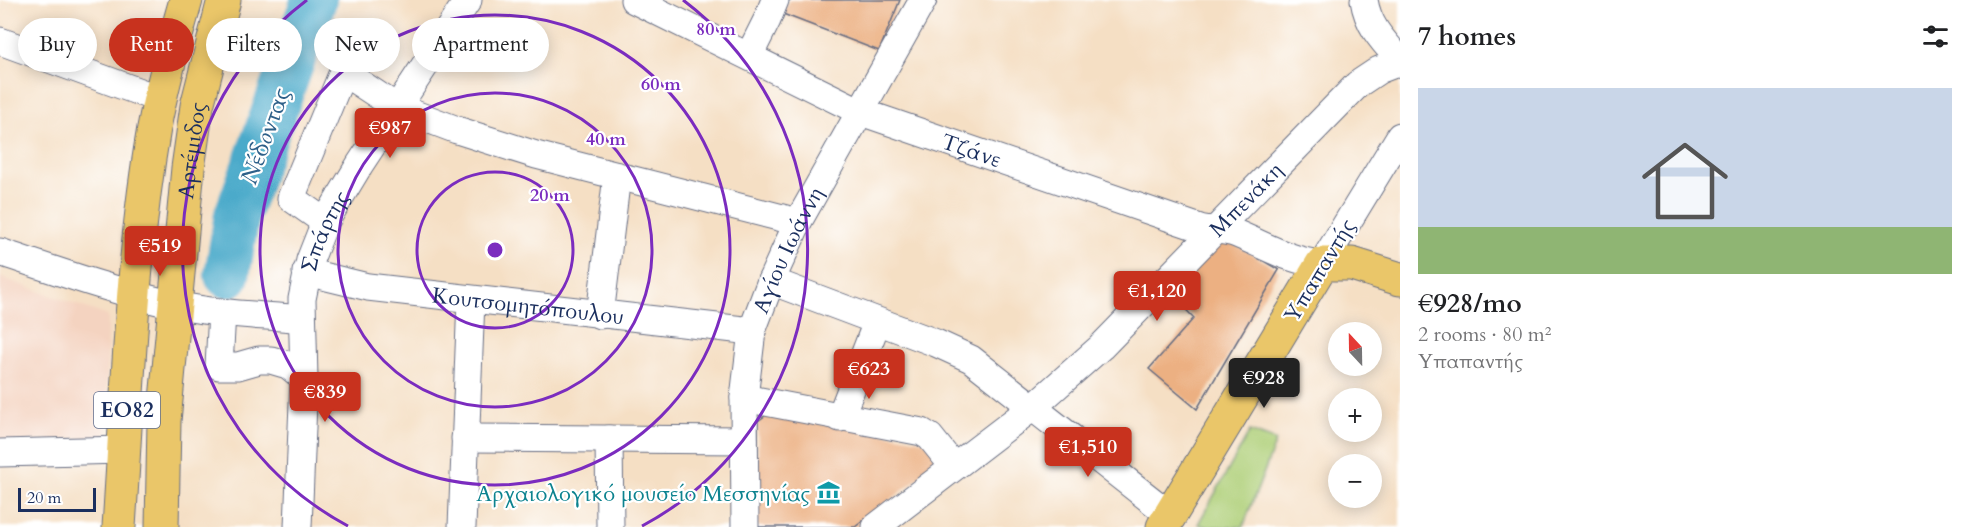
<!DOCTYPE html>
<html lang="en">
<head>
<meta charset="utf-8">
<style>
	:root { --surface:#fff; --page:#f6f6f6; --text:#202124; --muted:#757577; --line:#e0e0e0; --accent:#c8321e }
	body { margin:0; font-family:Cardo,serif; background:var(--page); color:var(--text); height:100vh; display:flex; flex-direction:column; font-size:22px; white-space:nowrap }
	* { box-sizing:border-box; margin:0 }
	p { font-size:20px; color:var(--muted) }
	.icon { flex:none; width:33px; height:33px; fill:none; stroke:currentColor; stroke-width:2; stroke-linecap:round; stroke-linejoin:round }
	.map { position:relative; flex:1; overflow:hidden }
	.panel { display:flex; flex-direction:column; background:var(--surface); width:570px }
	.panel>* { flex:none }
	.top-card { position:absolute; left:18px; top:18px; width:570px; height:54px; display:flex; gap:12px }
	.needle { width:39px; rotate:338deg }
	.tools { position:absolute; left:1328px; top:322px; display:grid; gap:12px }
	.tools a { display:grid; place-items:center; width:54px; height:54px; border-radius:50%; background:var(--surface); box-shadow:0 3px 15px #0003; font-size:30px }
	.scale { position:absolute; left:18px; bottom:15px; width:78px; box-sizing:border-box; padding-left:6px; border:3px solid #1b2f5e; border-top:0; font-size:16px; line-height:21px; white-space:nowrap; color:#1b2f5e; -webkit-text-stroke:4px #fff; paint-order:stroke }
	.price { position:absolute; translate:-50% -51px; padding:0 14px; border-radius:6px; background:var(--accent); color:#fff; font-size:20px; line-height:39px; filter:drop-shadow(0 2px 3px #0008) }
	.price::after { content:''; position:absolute; left:50%; top:36px; width:18px; height:14px; margin-left:-9px; background:inherit; clip-path:polygon(0 0,100% 0,50% 100%) }
	.price.active { background:#222; color:#fff }
	ul { padding:0; list-style:none }
	li { display:grid; align-content:center; gap:12px; height:318px; padding:0 18px }
	li+li { border-top:2px solid var(--line) }
	li span { display:grid; place-items:center; height:186px; border-radius:0px; color:#555 }
	li>.icon { margin-inline-start:auto }
	span .icon { width:108px; height:108px; fill:#fffc; stroke-width:1 }
	li b { font-size:26px }
	h2 { display:flex; justify-content:space-between; align-items:center; height:72px; padding:0 18px; font-size:26px }
	.tag { padding:0 21px; border-radius:27px; background:var(--surface); box-shadow:0 3px 15px #0003; font-size:21px; line-height:54px }
	.tag.active { background:var(--accent); color:#fff }
	main { display:flex; flex:1; min-height:0 }
	.map>svg:first-child { display:block }
	.built { fill:#f4d3c0 }
	.green { fill:#aecf77; stroke:#647f6a; stroke-width:1.5 }
	.lines { fill:none; stroke-linecap:round; stroke-linejoin:round }
	.river { stroke:#4baaca; stroke-width:46 }
	.building { fill:#ecb082 }
	.minor-casing { stroke:#676d82; stroke-width:29 }
	.major-casing { stroke:#676d82; stroke-width:35 }
	.minor { stroke:#fff; stroke-width:27 }
	.major { stroke:#eac669; stroke-width:33 }
	.ring { fill:none; stroke:#7b2cbf; stroke-width:3 }
	.labels { text-anchor:middle; stroke-width:4.5; stroke-linejoin:round; paint-order:stroke }
	.shield { fill:#fff; stroke:#5f6d8e; stroke-width:1.5 }
	.shield-label { font-size:21px; font-weight:bold; fill:#1b2f5e }
	.street-label { font-size:22px; fill:#1b2f5e; stroke:#fff }
	.culture-label { font-size:22px; fill:#0d838f; stroke:#fff; text-anchor:end }
	.water-label { font-size:24px; font-style:italic; fill:#2e6089; stroke:#fff }
	.centre { fill:#7b2cbf; stroke:#fff; stroke-width:3 }
	.ring-label { font-size:18px; text-anchor:middle; font-weight:bold; fill:#7b2cbf; stroke:#fff; stroke-width:4.5; stroke-linejoin:round; paint-order:stroke }
</style>
</head>
<body>
<main>
<div class="map">
<svg width="1400" height="527" viewBox="0 0 1400 527">
	<rect width="100%" height="100%" fill="#fff"/>
	<filter id="ink" filterUnits="userSpaceOnUse"><feTurbulence type="fractalNoise" baseFrequency=".0167" numOctaves="2"/><feDisplacementMap in="SourceGraphic" scale="12" xChannelSelector="R" yChannelSelector="G"/><feConvolveMatrix kernelMatrix="1 2 1 2 8 2 1 2 1" color-interpolation-filters="sRGB"/></filter>
	<filter id="wash" filterUnits="userSpaceOnUse"><feTurbulence type="fractalNoise" baseFrequency=".008" numOctaves="4" result="noise"/><feDisplacementMap in="SourceGraphic" scale="24" xChannelSelector="R" yChannelSelector="G"/><feGaussianBlur stdDeviation="1.35" result="paint"/><feColorMatrix in="noise" values="0 0 0 0 0 0 0 0 0 0 0 0 0 0 0 0 0 1.4 0 .05"/><feComposite in="paint" operator="in"/></filter>
	<g filter="url(#wash)">
		<rect width="100%" height="100%" fill="#f5dfc4"/>
		<polygon class="built" points="0,277 108,316 106,437 0,442"/>
		<polygon class="green" points="1250,431 1276,441 1243,527 1207,527 1198,524"/>
		<g class="lines">
			<polyline class="river" points="227,275 237,215 314,0"/>
		</g>
		<g id="blocks">
			<g class="building">
				<polygon points="789,0 900,0 879,51 783,14"/>
				<polygon points="1219,235 1279,270 1197,409 1149,369 1194,318 1168,291"/>
				<polygon points="769,413 925,441 942,460 855,527 758,527 758,421"/>
			</g>
		</g>
	</g>
	<g filter="url(#ink)">
		<use href="#blocks" fill-opacity="0" stroke="#676d82" stroke-width="1.5"/>
		<g class="lines">
			<defs>
				<g id="minor">
					<path id="s1" d="M634,0L861,112L1200,228C1212,231 1225,229 1237,234C1266,246 1290,261 1322,264L1400,136"/>
					<path d="M1364,0C1368,26 1383,41 1400,60"/>
					<polyline points="0,41 159,99"/>
					<polyline points="749,56 767,20 775,0"/>
					<polyline points="325,222 291,198 343,72 396,107 457,130 536,155 798,222"/>
					<path d="M0,252C57,271 116,292 175,305C216,314 260,315 302,319"/>
					<path id="s2" d="M306,272L368,287L752,331"/>
					<polyline points="771,281 936,343 971,359 1170,515"/>
					<polyline points="222,312 219,366 238,366 259,360 271,360 288,365 304,378"/>
					<polyline points="600,315 617,176"/>
					<polyline points="744,398 922,432 930,437 954,467"/>
					<polyline points="840,418 877,322"/>
					<polyline points="465,438 744,440"/>
					<polyline points="609,439 610,527"/>
					<polyline points="0,453 124,450"/>
					<path id="s3" d="M298,527L304,378L302,299L310,260L325,222L360,164L468,0"/>
					<polyline points="462,527 471,300"/>
					<path id="s4" d="M745,527L744,398L752,331L771,281L798,222L923,0"/>
					<path id="s5" d="M876,527L1033,407L1101,347L1358,84L1379,70L1400,62"/>
				</g>
				<g id="major">
					<path d="M119,527C128,394 131,260 154,128C162,85 174,42 186,0"/>
					<path id="s6" d="M162,527L164,421L188,168L197,106L224,0"/>
					<polyline points="1163,527 1322,264 1352,264 1400,279"/>
				</g>
			</defs>
			<use href="#minor" class="minor-casing"/>
			<use href="#major" class="major-casing"/>
			<use href="#minor" class="minor"/>
			<use href="#major" class="major"/>
		</g>
	</g>
	<g class="ring">
		<circle cx="495" cy="250" r="78"/>
		<circle cx="495" cy="250" r="157"/>
		<circle cx="495" cy="250" r="235"/>
		<path d="M348 526A313 313 0 0 1 307 0M683 0A313 313 0 0 1 642 526"/>
	</g>
	<defs>
		<symbol id="museum-bare" viewBox="-9 -9 18 18"><path d="M0-6L6-3V-2H-6V-3ZM-5-1h2V3h-2ZM-1-1h2V3h-2ZM3-1h2V3H3ZM-6 4H6V6H-6Z" fill="#0f9aa8" stroke="#fff" stroke-width="2.5" paint-order="stroke"/></symbol>
	</defs>
	<g fill-rule="evenodd">
		<use href="#museum-bare" x="812" y="476" width="33" height="33"/>
	</g>
	<g class="labels">
		<rect class="shield" x="94" y="392" width="66" height="36" rx="4.5"/>
		<g class="shield-label">
			<text x="127" y="417">ΕΟ82</text>
		</g>
		<g class="street-label">
			<text dy="8" stroke="none"><textPath href="#s1" startOffset="370">Τζάνε</textPath></text>
			<text dy="8" stroke="none"><textPath href="#s6" startOffset="378">Αρτέμιδος</textPath></text>
			<text dy="8" stroke="none"><textPath href="#s5" startOffset="495">Μπενάκη</textPath></text>
			<text dy="8" stroke="none"><textPath href="#s3" startOffset="300">Σπάρτης</textPath></text>
			<text dy="8" stroke="none"><textPath href="#s4" startOffset="285">Αγίου Ιωάννη</textPath></text>
			<text transform="translate(1319 270) rotate(-59)" y="8">Υπαπαντής</text>
			<text dy="8" stroke="none"><textPath href="#s2" startOffset="225">Κουτσομητόπουλου</textPath></text>
		</g>
		<g class="culture-label">
			<text x="810" y="501">Αρχαιολογικό μουσείο Μεσσηνίας</text>
		</g>
		<g class="water-label">
			<text transform="translate(265 136) rotate(-70)" y="8">Νέδoντας</text>
		</g>
	</g>
	<circle cx="495" cy="250" r="9" class="centre"/>
	<g class="ring-label">
		<text x="716" y="35">80 m</text>
		<text x="661" y="90">60 m</text>
		<text x="606" y="145">40 m</text>
		<text x="550" y="201">20 m</text>
	</g>
</svg>
<div class="tools">
<a><svg class="needle" viewBox="-14 -14 28 28"><path d="M0-13l5 13h-10z" fill="#e53935"/><path d="M0 13l5-13h-10z" fill="#757577"/></svg></a>
<a>+</a>
<a>−</a>
</div>
<div class="scale">20 m</div>
<b class="price" style="left:390px;top:159px">€987</b>
<b class="price" style="left:160px;top:277px">€519</b>
<b class="price" style="left:1157px;top:322px">€1,120</b>
<b class="price" style="left:869px;top:400px">€623</b>
<b class="price active" style="left:1264px;top:409px">€928</b>
<b class="price" style="left:325px;top:423px">€839</b>
<b class="price" style="left:1088px;top:478px">€1,510</b>
<div class="top-card">
<a class="tag">Buy</a>
<a class="tag active">Rent</a>
<a class="tag">Filters</a>
<a class="tag">New</a>
<a class="tag">Apartment</a>
</div>
</div>
<section class="panel">
<h2>7 homes<svg class="icon" aria-label="filters" viewBox="0 0 24 24"><path d="M4 7h16M4 17h16"/><circle cx="9" cy="7" r="2"/><circle cx="15" cy="17" r="2"/></svg></h2>
<ul>
<li><span style="background:linear-gradient(#c9d6e8 75%,#8fb573 0)"><svg class="icon" aria-label="home" viewBox="0 0 24 24"><path d="M3 11l9-7 9 7M6 9v11h12V9"/></svg></span><div><b>€928/mo</b><p>2 rooms · 80 m²</p><p>Υπαπαντής</p></div></li>
</ul>
</section>
</main>
</body>
</html>
